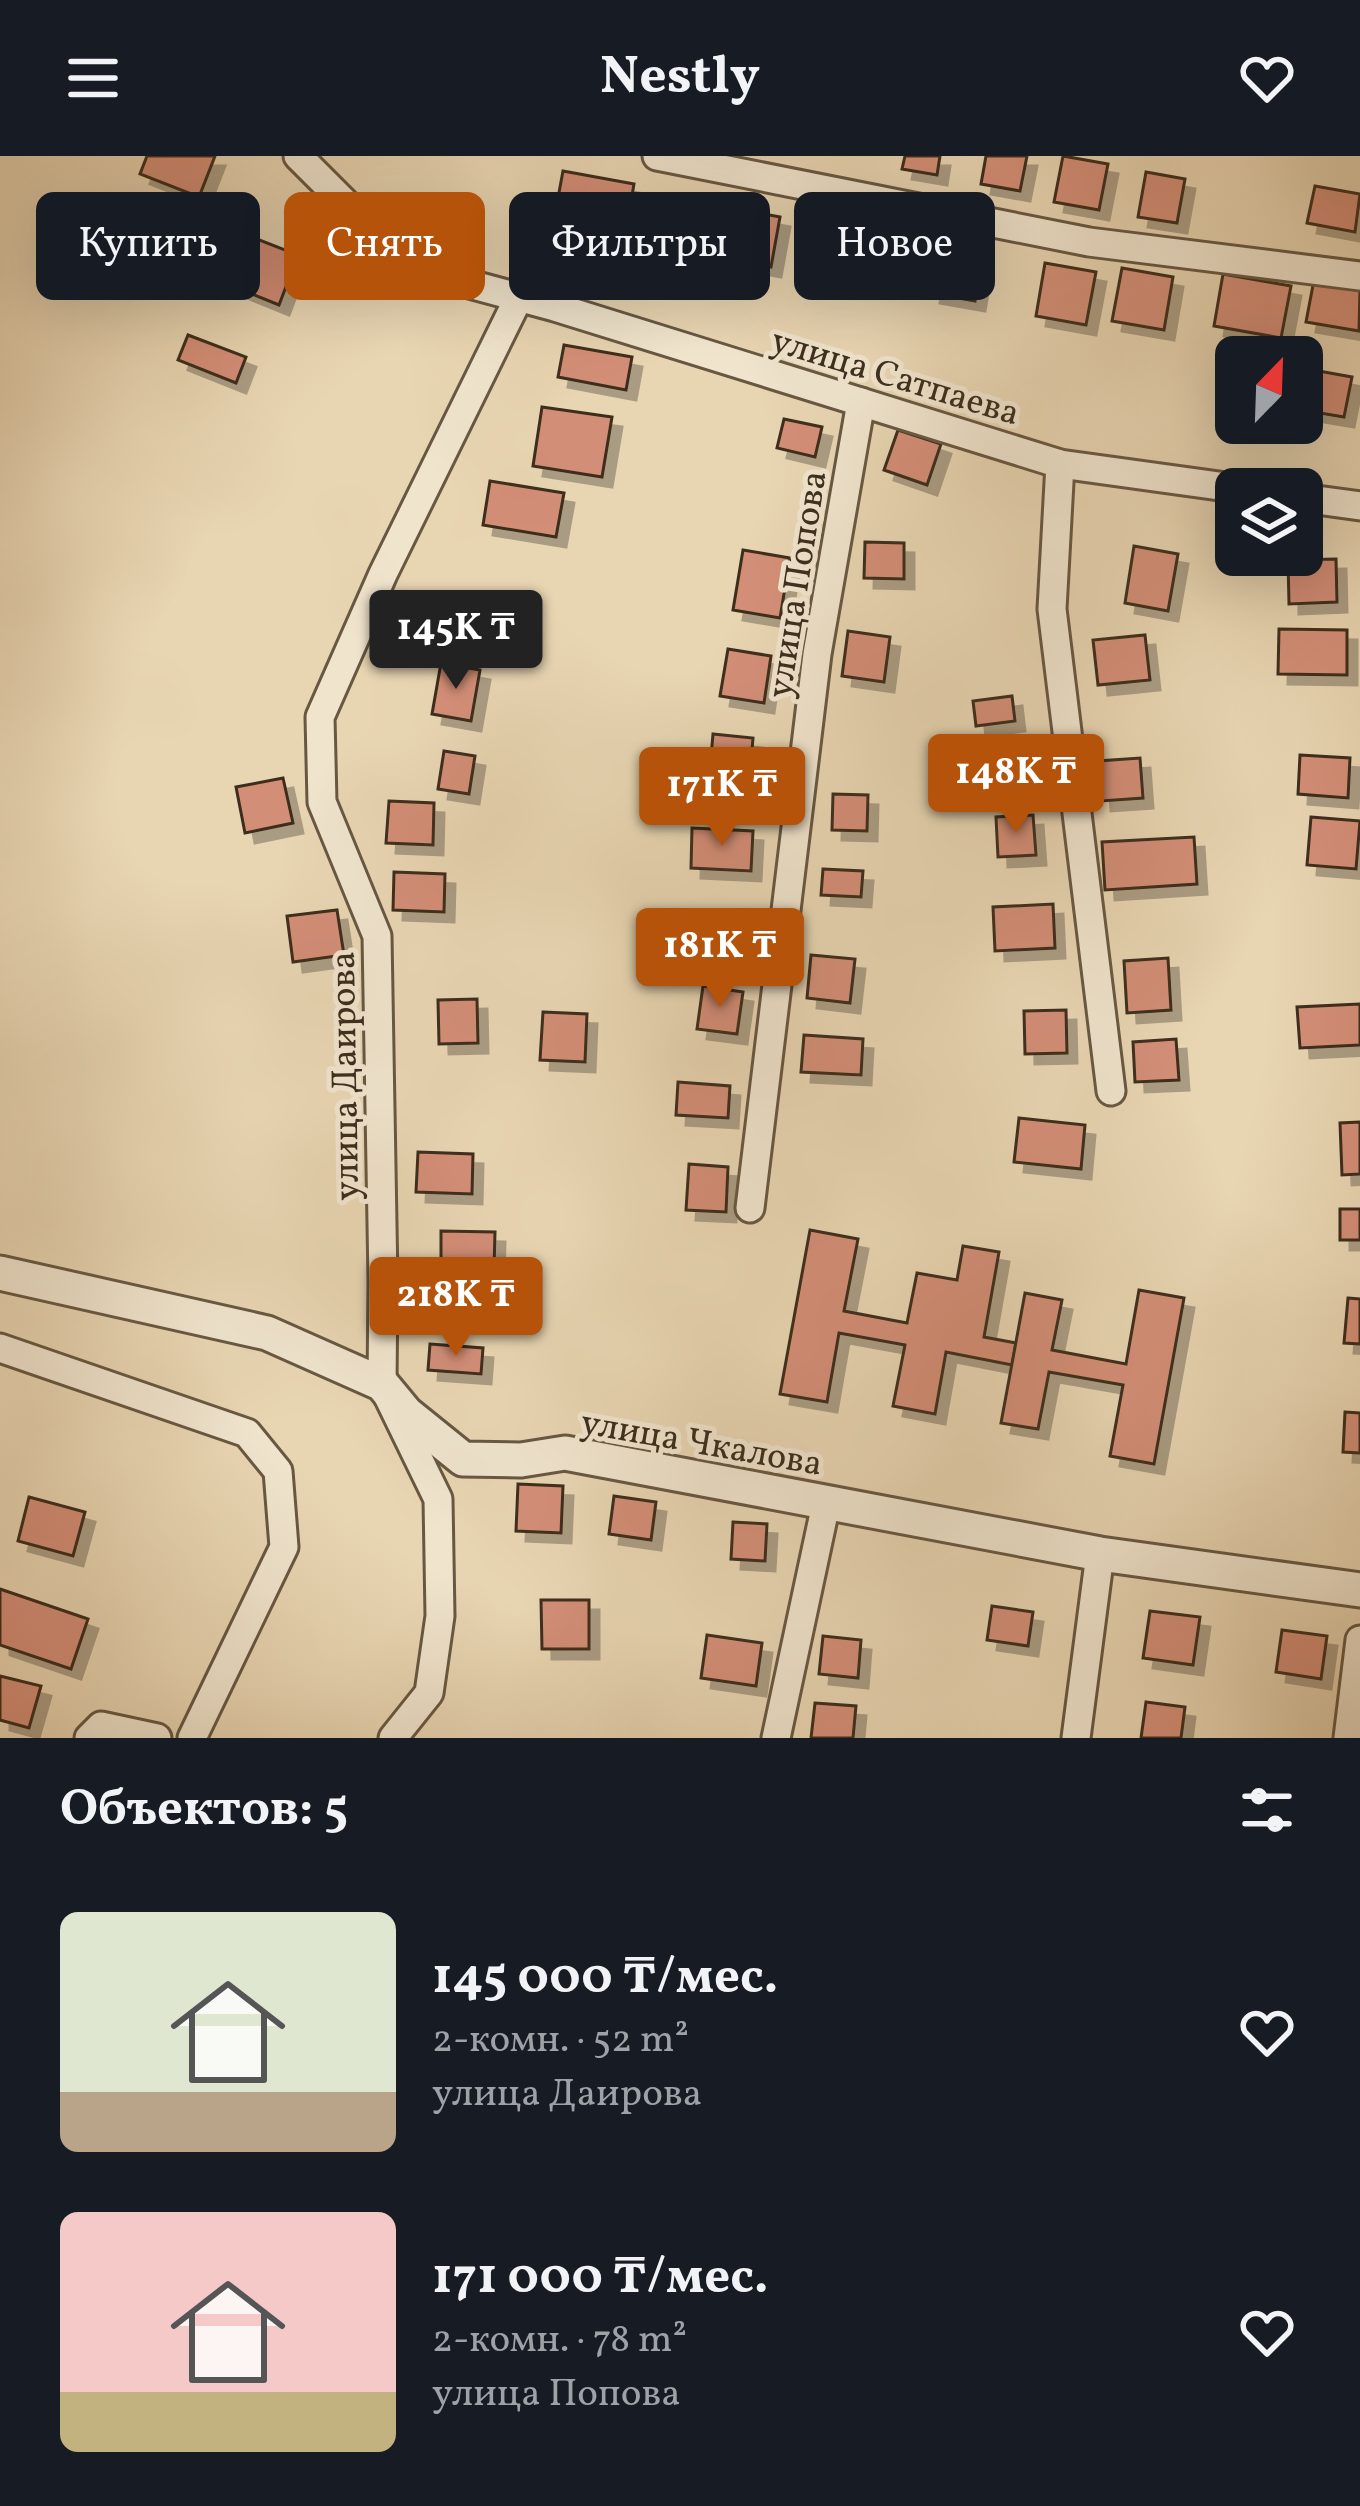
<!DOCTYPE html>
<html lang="ru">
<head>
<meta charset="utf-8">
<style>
	:root { --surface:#171b24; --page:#20242c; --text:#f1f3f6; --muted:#9ea1a6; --accent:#b45309 }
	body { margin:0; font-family:Vollkorn,serif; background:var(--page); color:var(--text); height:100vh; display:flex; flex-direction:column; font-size:45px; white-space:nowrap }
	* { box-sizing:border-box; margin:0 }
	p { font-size:39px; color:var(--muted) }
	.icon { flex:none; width:66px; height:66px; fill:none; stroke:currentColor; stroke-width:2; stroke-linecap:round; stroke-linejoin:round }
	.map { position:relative; height:1582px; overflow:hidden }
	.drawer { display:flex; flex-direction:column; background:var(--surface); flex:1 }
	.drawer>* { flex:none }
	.top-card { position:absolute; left:36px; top:36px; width:1290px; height:108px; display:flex; gap:24px }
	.needle { width:78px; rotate:23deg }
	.fabs { position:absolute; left:1215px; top:180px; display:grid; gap:24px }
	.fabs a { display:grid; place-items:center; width:108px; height:108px; border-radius:18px; background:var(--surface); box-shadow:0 12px 48px #0002; font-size:60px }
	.price { position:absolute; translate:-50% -102px; padding:0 27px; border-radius:12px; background:var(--accent); color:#fff; font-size:39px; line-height:78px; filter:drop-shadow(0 3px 6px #0008) }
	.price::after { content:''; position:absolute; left:50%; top:72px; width:36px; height:27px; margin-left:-18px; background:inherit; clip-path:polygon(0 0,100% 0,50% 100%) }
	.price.current { background:#222; color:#fff }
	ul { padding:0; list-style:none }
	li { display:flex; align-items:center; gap:36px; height:300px; padding:0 60px }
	li span { display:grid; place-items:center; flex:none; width:336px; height:240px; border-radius:18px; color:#555 }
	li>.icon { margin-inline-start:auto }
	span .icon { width:144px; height:144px; fill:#fffc; stroke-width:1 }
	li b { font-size:51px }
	h2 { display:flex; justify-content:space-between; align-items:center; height:144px; padding:0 60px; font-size:51px }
	.chip { padding:0 42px; border-radius:18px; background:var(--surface); box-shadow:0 12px 48px #0002; font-size:42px; line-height:108px }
	.chip.current { background:var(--accent); color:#fff }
	header { display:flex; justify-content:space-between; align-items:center; height:156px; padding:0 60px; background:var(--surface); font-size:54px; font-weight:700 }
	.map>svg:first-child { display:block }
	.building { fill:#d38e77; stroke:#3d2e1d; stroke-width:3; filter:url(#shadow) }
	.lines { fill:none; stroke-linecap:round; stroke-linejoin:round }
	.minor-casing { stroke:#685842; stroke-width:33 }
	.tertiary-casing { stroke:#685842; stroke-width:39 }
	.minor { stroke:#f0e4cd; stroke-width:27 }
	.tertiary { stroke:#f0e4cd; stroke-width:33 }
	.labels { text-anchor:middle; stroke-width:10; stroke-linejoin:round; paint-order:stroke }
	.street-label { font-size:36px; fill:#3d2e1d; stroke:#f0e4cd }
</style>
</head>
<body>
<header><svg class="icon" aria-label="menu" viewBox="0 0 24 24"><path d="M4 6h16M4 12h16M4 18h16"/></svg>Nestly<svg class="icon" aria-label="heart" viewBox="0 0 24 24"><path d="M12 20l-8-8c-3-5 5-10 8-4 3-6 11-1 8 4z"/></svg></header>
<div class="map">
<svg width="1360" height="1582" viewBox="0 0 1360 1582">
	<defs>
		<filter id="shadow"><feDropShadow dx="10" dy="10" stdDeviation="0" flood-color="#0004"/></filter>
	</defs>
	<rect width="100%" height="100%" fill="#e8d5b2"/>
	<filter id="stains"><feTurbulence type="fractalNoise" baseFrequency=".00167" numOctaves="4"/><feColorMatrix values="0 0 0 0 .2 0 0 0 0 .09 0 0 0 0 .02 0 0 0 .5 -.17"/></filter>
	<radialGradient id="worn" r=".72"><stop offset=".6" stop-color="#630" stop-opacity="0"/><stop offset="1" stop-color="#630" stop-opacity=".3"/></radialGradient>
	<g class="building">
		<polygon points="147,0 215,0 199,41 140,18"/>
		<polygon points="905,0 940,0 937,19 902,13"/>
		<polygon points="986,0 1027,0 1020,35 981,28"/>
		<polygon points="1063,0 1108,8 1099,54 1054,46"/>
		<polygon points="563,15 634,28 624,87 552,74"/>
		<polygon points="1146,16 1185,23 1177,67 1138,61"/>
		<polygon points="1315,30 1360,38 1355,76 1307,67"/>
		<polygon points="738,53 780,61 771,111 729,103"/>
		<polygon points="839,73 893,83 886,121 832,111"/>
		<polygon points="244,78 298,99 279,149 225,127"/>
		<polygon points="939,89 983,98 975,145 930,137"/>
		<polygon points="1045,107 1096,116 1086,169 1036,160"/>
		<polygon points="1122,112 1173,121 1164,174 1112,165"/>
		<polygon points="1223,118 1291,130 1281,182 1214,170"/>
		<polygon points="1314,124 1360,133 1359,175 1306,166"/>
		<polygon points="188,179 246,201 236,227 178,204"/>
		<polygon points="564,189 632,201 626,234 558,221"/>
		<polygon points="1302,212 1352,221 1344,261 1302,254"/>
		<polygon points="542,251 612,261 602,321 533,310"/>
		<polygon points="784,263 822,271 815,301 777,292"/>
		<polygon points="898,274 941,288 927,329 884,314"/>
		<polygon points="490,325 564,337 556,381 483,369"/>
		<polygon points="865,386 904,387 904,423 864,422"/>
		<polygon points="1134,390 1178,398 1168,455 1125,447"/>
		<polygon points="743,394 790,402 780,462 733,454"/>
		<polygon points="1336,403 1337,446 1289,448 1288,404"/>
		<polygon points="405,437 445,449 432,494 392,483"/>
		<polygon points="1279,473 1347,474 1347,519 1278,518"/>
		<polygon points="848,475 890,481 884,526 842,520"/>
		<polygon points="1145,479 1150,524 1098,529 1093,484"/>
		<polygon points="728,493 771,500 764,547 720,540"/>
		<polygon points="441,507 480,514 471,565 432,558"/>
		<polygon points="1012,540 1015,565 976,570 973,545"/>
		<polygon points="713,578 753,582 749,629 709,625"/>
		<polygon points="444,595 475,600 469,638 438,633"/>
		<polygon points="1300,599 1350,602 1348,642 1298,638"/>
		<polygon points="1140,602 1143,642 1101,645 1098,605"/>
		<polygon points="283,622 293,667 245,677 236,631"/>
		<polygon points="833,638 868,639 867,675 832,674"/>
		<polygon points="389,645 434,647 433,689 386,687"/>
		<polygon points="1033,659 1036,699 998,701 996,661"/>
		<polygon points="1311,661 1360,665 1356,713 1307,709"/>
		<polygon points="692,672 753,675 751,715 691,712"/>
		<polygon points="1194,681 1197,728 1105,734 1102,686"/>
		<polygon points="823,713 863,715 861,741 821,739"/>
		<polygon points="394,716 445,718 444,756 393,754"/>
		<polygon points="1053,748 1055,792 995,795 993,751"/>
		<polygon points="337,754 344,799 293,806 287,760"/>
		<polygon points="707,755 749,758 747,787 705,784"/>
		<polygon points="811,799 855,803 850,847 807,842"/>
		<polygon points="1168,802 1171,854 1127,857 1124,805"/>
		<polygon points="703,830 743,836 737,878 697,873"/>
		<polygon points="477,843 478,887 439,888 438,844"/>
		<polygon points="1360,848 1360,889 1300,892 1297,851"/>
		<polygon points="1066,854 1067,897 1025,898 1024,855"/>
		<polygon points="543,856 587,858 585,906 540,904"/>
		<polygon points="804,879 863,883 861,919 801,916"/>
		<polygon points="1176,883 1179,924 1135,926 1133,886"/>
		<polygon points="678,926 730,930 728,962 676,959"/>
		<polygon points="1019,962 1085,969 1081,1013 1014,1006"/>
		<polygon points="1360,966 1360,1018 1342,1019 1340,967"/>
		<polygon points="418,996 473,998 472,1038 416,1036"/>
		<polygon points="689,1008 728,1011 726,1056 686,1054"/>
		<rect x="1340" y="1053" width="20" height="31"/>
		<polygon points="810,1074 858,1083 844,1155 907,1167 917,1117 957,1124 963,1090 999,1096 984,1181 1016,1187 1012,1209 946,1196 935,1258 893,1250 905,1189 839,1177 827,1246 780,1238"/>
		<polygon points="441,1075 495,1076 494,1113 441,1112"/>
		<polygon points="1139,1134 1184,1142 1154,1308 1110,1300 1123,1229 1049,1216 1038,1273 1001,1267 1025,1137 1062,1144 1052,1194 1126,1208"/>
		<polygon points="1348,1142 1360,1143 1360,1188 1344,1187"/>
		<polygon points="430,1188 483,1192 481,1218 428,1214"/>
		<polygon points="1345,1256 1360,1257 1360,1297 1343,1296"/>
		<polygon points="518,1328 563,1330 561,1377 516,1375"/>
		<polygon points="614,1340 656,1346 651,1384 609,1378"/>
		<polygon points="29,1341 85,1356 73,1400 18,1385"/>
		<polygon points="733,1366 767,1368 765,1405 731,1403"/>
		<polygon points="0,1433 88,1463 71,1513 0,1489"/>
		<polygon points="541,1444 589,1444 589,1493 542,1493"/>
		<polygon points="992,1450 1033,1456 1028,1490 987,1484"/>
		<polygon points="1150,1455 1200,1461 1193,1509 1143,1502"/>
		<polygon points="1282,1474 1327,1480 1321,1523 1276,1516"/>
		<polygon points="707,1479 762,1487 756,1530 701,1522"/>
		<polygon points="823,1480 861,1484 858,1522 819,1518"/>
		<polygon points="0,1520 41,1530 29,1572 0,1564"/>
		<polygon points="1146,1546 1185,1551 1181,1582 1141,1582"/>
		<polygon points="815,1547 856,1550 853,1582 811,1582"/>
	</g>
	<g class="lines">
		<defs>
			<g id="minor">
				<polyline points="298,0 410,112 555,151 1060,308 1241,333"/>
				<polyline points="657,0 1089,86 1360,120"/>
				<polyline points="1060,308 1052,453 1111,935"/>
				<polyline points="1302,342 1360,350"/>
				<polyline points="750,1052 817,498 861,246"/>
				<polyline points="0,1192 247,1277 278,1315 284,1391 192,1582"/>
				<polyline points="89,1582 101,1570 157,1582"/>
				<polyline points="393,1582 429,1537 440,1460 438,1343 382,1228 383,1126 377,780 322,646 320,561 383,418 519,141"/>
				<polyline points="776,1582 826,1348"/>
				<polyline points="1076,1582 1100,1398"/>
				<polyline points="1348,1582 1360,1484"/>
			</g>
			<polyline id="tertiary" points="0,1117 267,1177 382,1228 406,1257 463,1303 521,1304 565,1297 1100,1398 1360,1434"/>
		</defs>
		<use href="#minor" class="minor-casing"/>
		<use href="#tertiary" class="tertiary-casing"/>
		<use href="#minor" class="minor"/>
		<use href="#tertiary" class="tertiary"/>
	</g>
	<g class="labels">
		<g class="street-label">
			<text transform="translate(896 219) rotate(17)" y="13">улица Сатпаева</text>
			<text transform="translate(795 428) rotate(-81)" y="13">улица Попова</text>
			<text transform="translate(343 920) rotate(-91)" y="13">улица Даирова</text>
			<text transform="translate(702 1285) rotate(10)" y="13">улица Чкалова</text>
		</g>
	</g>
	<rect width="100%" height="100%" filter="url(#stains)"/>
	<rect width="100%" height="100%" fill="url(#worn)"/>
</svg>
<div class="fabs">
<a><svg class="needle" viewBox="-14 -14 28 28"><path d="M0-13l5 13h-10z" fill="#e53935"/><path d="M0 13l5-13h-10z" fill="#9ea1a6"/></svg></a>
<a><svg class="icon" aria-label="layers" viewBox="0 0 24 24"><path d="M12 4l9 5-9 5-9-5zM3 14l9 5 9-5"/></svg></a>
</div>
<b class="price current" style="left:456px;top:536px">145K ₸</b>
<b class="price" style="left:1016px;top:680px">148K ₸</b>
<b class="price" style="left:722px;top:693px">171K ₸</b>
<b class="price" style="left:720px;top:854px">181K ₸</b>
<b class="price" style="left:456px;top:1203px">218K ₸</b>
<div class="top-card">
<a class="chip">Купить</a>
<a class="chip current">Снять</a>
<a class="chip">Фильтры</a>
<a class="chip">Новое</a>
</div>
</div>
<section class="drawer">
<h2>Объектов: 5<svg class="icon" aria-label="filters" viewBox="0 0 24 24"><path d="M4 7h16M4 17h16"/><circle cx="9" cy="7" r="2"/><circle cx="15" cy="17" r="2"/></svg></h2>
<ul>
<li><span style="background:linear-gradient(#dfe7d0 75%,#b9a48a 0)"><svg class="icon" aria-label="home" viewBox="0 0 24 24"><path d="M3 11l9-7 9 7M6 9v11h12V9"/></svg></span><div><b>145 000 ₸/мес.</b><p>2-комн. · 52 m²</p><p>улица Даирова</p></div><svg class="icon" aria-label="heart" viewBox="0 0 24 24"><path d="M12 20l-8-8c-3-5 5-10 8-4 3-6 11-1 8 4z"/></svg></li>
<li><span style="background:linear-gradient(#f6c9c9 75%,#c2b280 0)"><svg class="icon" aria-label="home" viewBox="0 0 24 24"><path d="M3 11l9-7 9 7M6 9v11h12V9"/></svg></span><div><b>171 000 ₸/мес.</b><p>2-комн. · 78 m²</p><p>улица Попова</p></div><svg class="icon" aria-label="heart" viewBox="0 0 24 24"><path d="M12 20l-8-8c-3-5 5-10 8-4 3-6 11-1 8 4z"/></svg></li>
</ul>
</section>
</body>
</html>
